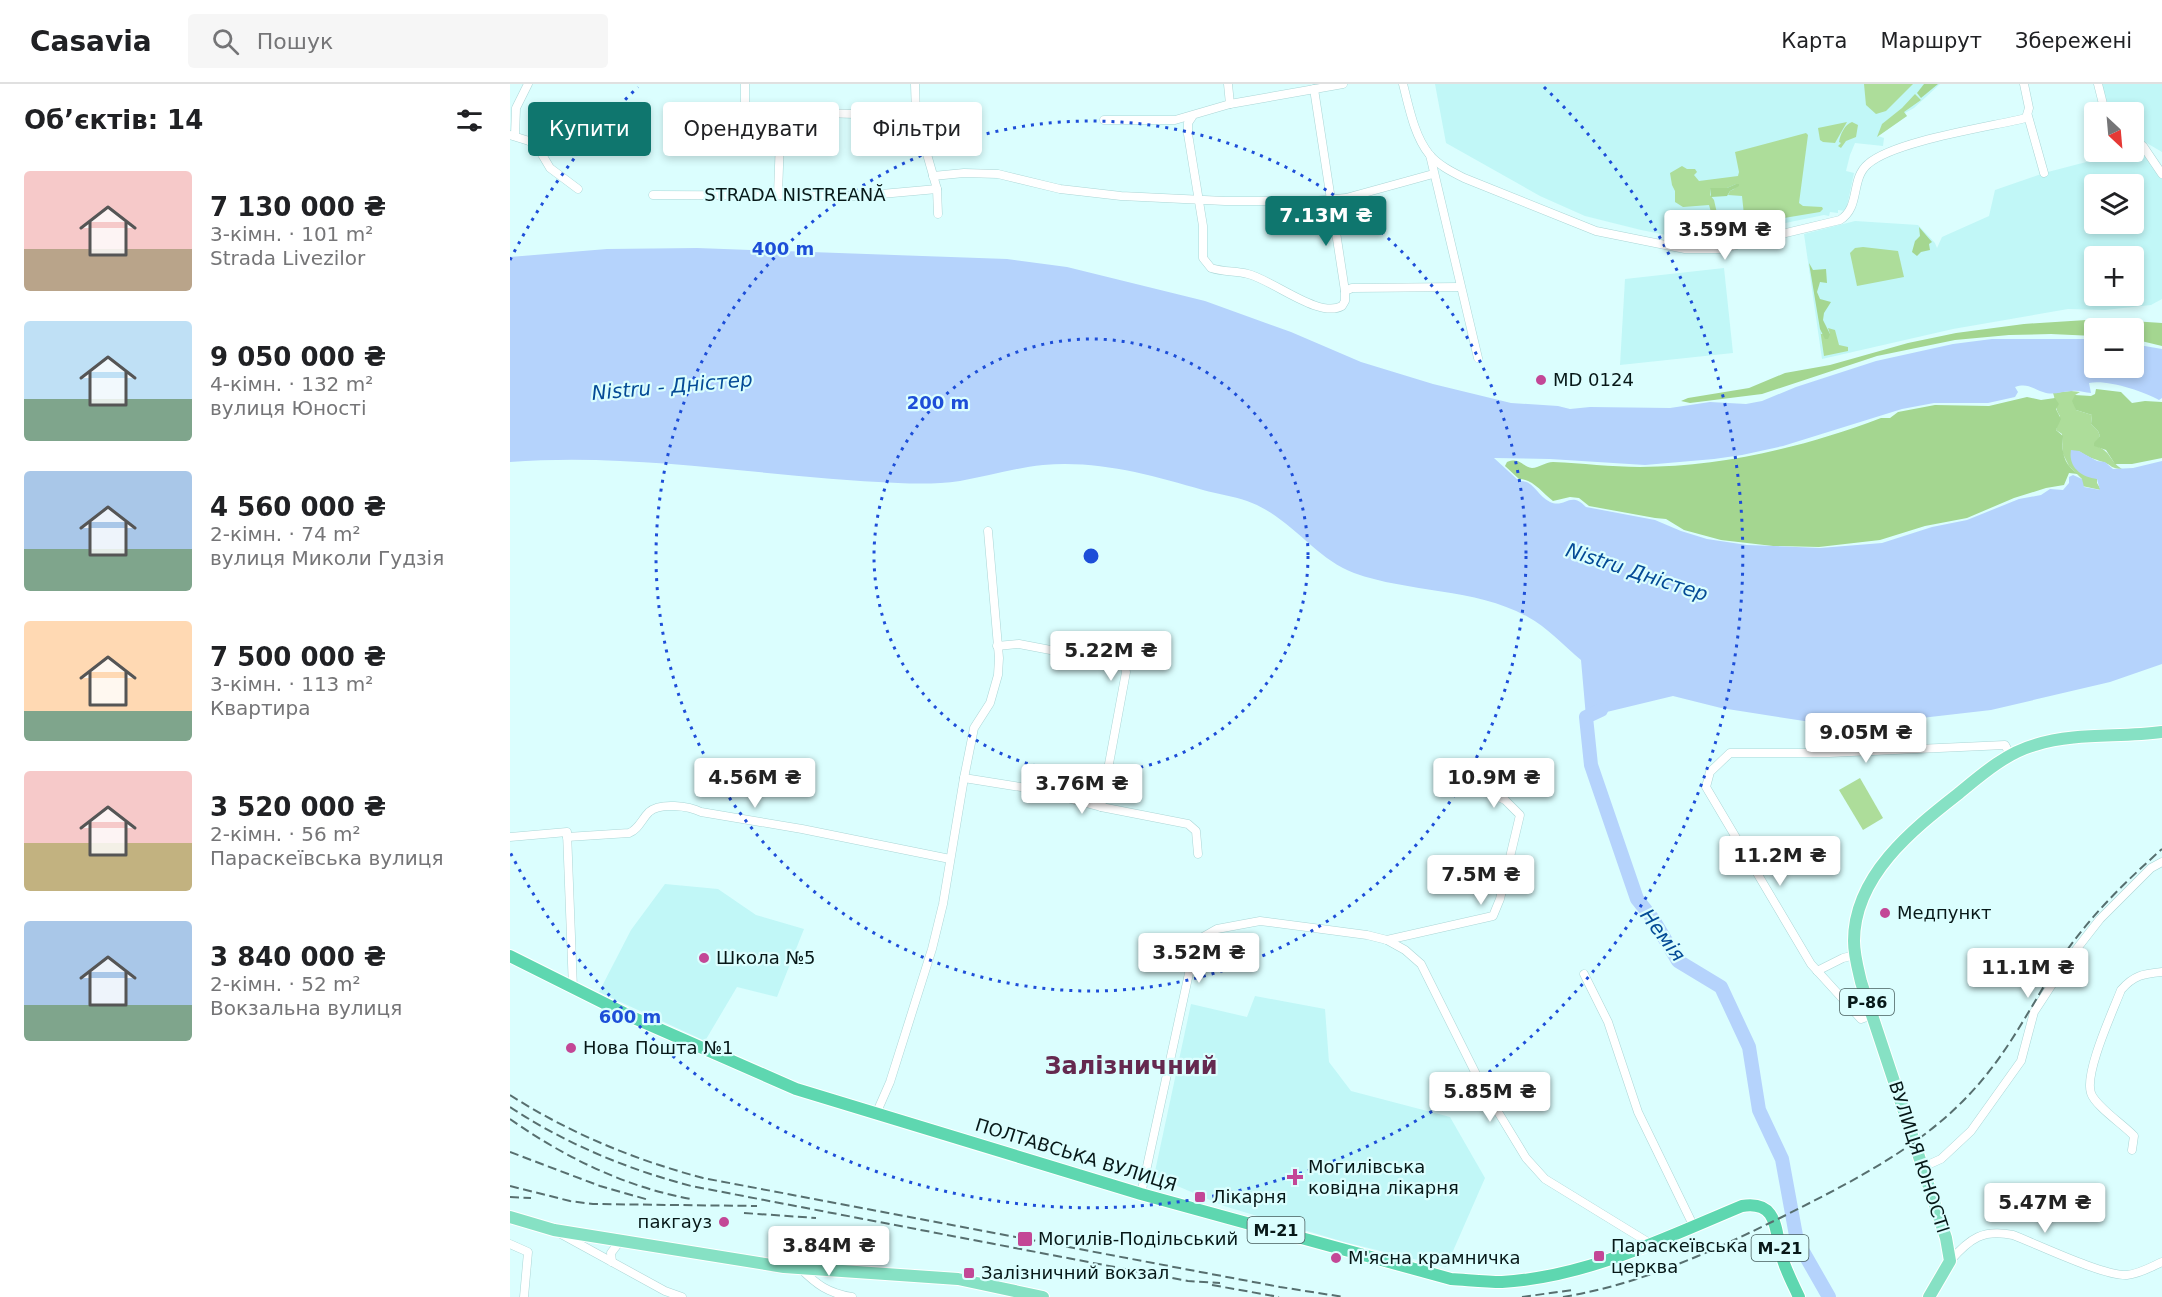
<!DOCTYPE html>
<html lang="uk">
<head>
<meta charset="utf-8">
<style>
	:root { --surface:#fff; --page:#f6f6f6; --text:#202124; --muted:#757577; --line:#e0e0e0; --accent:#0f766e }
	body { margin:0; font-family:"DejaVu Sans",sans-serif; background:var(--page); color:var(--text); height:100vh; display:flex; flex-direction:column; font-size:22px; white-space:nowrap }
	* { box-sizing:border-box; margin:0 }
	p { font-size:20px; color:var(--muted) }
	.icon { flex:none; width:33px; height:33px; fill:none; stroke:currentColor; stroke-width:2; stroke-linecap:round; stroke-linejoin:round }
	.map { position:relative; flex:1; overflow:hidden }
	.drawer { display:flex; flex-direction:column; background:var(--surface); width:510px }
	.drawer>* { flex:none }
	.top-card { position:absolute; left:18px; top:18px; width:570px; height:54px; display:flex; gap:12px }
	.needle { width:39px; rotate:154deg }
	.controls { position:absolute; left:1574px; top:18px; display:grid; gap:12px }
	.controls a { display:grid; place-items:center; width:60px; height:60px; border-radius:6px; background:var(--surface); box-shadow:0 3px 9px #0003; font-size:30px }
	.price { position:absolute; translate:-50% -51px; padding:0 14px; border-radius:6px; background:#fff; color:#222; font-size:20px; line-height:39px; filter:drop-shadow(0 2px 3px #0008) }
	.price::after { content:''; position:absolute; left:50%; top:36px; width:18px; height:14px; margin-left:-9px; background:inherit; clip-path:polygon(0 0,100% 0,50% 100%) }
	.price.selected { background:var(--accent); color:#fff }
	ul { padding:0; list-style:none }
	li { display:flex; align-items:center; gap:18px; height:150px; padding:0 24px }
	li span { display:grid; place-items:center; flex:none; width:168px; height:120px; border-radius:6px; color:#555 }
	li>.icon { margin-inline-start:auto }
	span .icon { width:72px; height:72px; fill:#fffc; stroke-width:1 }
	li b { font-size:26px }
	h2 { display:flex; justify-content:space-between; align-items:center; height:72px; padding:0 24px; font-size:26px }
	.chip { padding:0 21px; border-radius:6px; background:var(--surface); box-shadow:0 3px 9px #0003; font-size:21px; line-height:54px }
	.chip.selected { background:var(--accent); color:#fff }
	header { display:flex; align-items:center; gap:36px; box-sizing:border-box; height:84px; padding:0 30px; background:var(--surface); border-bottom:2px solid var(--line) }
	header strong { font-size:28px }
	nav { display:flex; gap:33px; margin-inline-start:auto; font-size:21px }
	.search { width:420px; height:54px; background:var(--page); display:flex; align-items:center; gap:15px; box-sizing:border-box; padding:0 21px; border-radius:6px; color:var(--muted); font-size:22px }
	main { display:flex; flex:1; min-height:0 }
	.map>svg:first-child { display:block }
	.built { fill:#c1f7f7; fill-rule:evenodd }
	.green { fill:#addd9a }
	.forest { fill:#a4d690 }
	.water { fill:#b5d3fc }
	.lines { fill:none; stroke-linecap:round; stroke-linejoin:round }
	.river { stroke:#b5d3fc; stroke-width:14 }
	.minor-casing { stroke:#abd6d6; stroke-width:9 }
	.primary-casing { stroke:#fff; stroke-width:14 }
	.trunk-casing { stroke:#fff; stroke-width:14 }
	.minor { stroke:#fff; stroke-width:8 }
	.primary { stroke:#86e1c4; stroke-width:12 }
	.trunk { stroke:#5ed7b0; stroke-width:12 }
	.rail { stroke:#576f6f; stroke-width:2; stroke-dasharray:9 4.5; stroke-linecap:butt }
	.ring { fill:none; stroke:#1d4ed8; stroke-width:3; stroke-dasharray:3 6 }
	.poi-dot { fill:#c34796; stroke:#dbfefe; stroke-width:2 }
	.labels { text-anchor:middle; stroke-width:4.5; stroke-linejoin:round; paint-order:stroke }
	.shield { fill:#dbfefe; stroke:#475d5d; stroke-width:1.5 }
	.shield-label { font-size:16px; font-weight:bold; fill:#071818 }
	.street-label { font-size:18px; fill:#071818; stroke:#dbfefe }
	.poi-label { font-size:18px; fill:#071818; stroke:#dbfefe; text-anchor:start }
	.water-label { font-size:20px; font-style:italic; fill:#044b96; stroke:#dbfefe }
	.district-label { font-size:24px; font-weight:bold; fill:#65294f; stroke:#dbfefe }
	.centre { fill:#1d4ed8; stroke:#dbfefe; stroke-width:3 }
	.ring-label { font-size:18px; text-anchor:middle; font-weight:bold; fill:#1d4ed8; stroke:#dbfefe; stroke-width:4.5; stroke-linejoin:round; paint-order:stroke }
</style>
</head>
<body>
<header>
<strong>Casavia</strong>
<div class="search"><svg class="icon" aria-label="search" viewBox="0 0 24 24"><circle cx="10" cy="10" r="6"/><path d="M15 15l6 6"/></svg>Пошук</div>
<nav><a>Карта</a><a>Маршрут</a><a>Збережені</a></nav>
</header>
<main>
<section class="drawer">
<h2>Об’єктів: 14<svg class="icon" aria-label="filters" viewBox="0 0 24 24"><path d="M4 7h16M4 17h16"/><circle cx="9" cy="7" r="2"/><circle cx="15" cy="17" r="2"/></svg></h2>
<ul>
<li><span style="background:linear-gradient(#f6c9c9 65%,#b9a48a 0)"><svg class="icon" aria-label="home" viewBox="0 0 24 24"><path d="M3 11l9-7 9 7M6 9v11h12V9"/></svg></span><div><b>7 130 000 ₴</b><p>3-кімн. · 101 m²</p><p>Strada Livezilor</p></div></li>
<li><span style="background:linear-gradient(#bfe0f5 65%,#7fa58c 0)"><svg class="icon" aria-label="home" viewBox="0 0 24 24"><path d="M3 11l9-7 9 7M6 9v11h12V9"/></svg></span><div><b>9 050 000 ₴</b><p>4-кімн. · 132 m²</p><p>вулиця Юності</p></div></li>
<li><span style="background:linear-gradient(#a9c7e8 65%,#7fa58c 0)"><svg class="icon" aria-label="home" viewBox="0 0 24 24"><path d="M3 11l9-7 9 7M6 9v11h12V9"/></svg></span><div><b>4 560 000 ₴</b><p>2-кімн. · 74 m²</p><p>вулиця Миколи Гудзія</p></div></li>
<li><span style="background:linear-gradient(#ffd9b3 75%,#7fa58c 0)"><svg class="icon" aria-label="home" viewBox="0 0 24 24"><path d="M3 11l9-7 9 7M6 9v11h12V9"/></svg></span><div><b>7 500 000 ₴</b><p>3-кімн. · 113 m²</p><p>Квартира</p></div></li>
<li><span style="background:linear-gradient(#f6c9c9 60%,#c2b280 0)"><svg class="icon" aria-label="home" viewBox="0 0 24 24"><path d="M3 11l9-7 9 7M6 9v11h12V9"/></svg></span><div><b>3 520 000 ₴</b><p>2-кімн. · 56 m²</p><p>Параскеївська вулиця</p></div></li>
<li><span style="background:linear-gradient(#a9c7e8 70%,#7fa58c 0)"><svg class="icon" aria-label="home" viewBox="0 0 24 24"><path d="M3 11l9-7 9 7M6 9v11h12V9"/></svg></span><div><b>3 840 000 ₴</b><p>2-кімн. · 52 m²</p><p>Вокзальна вулиця</p></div></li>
</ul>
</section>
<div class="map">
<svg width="1652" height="1213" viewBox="0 0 1652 1213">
	<rect width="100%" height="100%" fill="#dbfefe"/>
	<g class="built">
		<polygon points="925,0 1430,0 1404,24 1395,29 1397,32 1368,52 1374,54 1373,62 1345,59 1340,71 1336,87 1344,89 1336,127 1328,126 1328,129 1320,128 1319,132 1314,131 1187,157 1131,146 1075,132 1030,112 936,59"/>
		<polygon points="1591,0 1652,0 1652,68 1623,51 1623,28 1600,28 1596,22"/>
		<path d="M1630,64L1652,95V215L1641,221L1595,226L1558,225L1443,245L1312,275L1294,150L1345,137L1408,141L1425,159L1427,164L1432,153L1479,132L1485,106L1534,89ZM1584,100H1623V140H1584ZM1584,172H1623V212H1584Z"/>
		<polygon points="1214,184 1223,269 1110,281 1115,195"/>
		<polygon points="155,800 208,805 246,831 294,845 267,913 227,903 195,957 89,908 121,846"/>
		<polygon points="745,912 815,925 819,978 841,1007 940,1033 975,1094 936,1183 834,1158 714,1122 644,1092 681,920 737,933"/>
	</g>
	<g class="green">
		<polygon points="1354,0 1403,0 1376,27 1366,30 1356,21"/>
		<polygon points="1405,10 1411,16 1394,28 1397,32 1367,53 1372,40 1392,24"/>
		<polygon points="1337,38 1325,59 1313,58 1310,56 1308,44"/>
		<path d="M1342,38L1348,41L1346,53L1336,57L1331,64L1328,62L1331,59L1329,58C1330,51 1335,40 1342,38Z"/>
		<polygon points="1296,49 1298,51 1289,119 1293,122 1312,123 1313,125 1310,128 1239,140 1234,131 1232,112 1218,111 1220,107 1224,105 1226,100 1217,104 1200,104 1200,111 1204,116 1209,138 1203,135 1199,121 1173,123 1165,118 1165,107 1162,101 1160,89 1172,82 1177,85 1185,85 1187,88 1184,91 1189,97 1228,92 1229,88 1225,68"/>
		<polygon points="1353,163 1388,167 1394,193 1347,202 1340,169 1345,164"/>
		<polygon points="1318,244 1325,246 1329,261 1338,263 1338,267 1314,272 1310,245 1311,250 1320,250"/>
		<path d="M1561,307L1570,308L1565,311L1566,326L1582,331L1581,340L1588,347L1590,352L1584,361C1602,367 1598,376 1612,385C1601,385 1602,381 1593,378C1584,375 1577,373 1569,367L1587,395V399L1591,406L1572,402V395L1559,382L1553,370L1552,350L1546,346L1550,332C1545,326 1546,317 1543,309Z"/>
		<polygon points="1350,694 1373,734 1353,746 1329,706"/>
	</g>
	<g class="forest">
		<polygon points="1414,0 1428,0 1411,14 1407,9"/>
		<polygon points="1226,100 1229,100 1229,102 1220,107 1217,112 1201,113 1200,104 1217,104"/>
		<polygon points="1409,143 1422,158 1419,160 1420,166 1411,168 1407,172 1402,168 1405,157 1410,152"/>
		<polygon points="1299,179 1303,186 1316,185 1317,199 1310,198 1307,208 1310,215 1321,218 1314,229 1313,236 1320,250 1318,255 1315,255 1310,245"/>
		<polygon points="1592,235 1652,239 1652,262 1623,255 1623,244 1584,244 1584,252 1541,250 1499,251 1445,256 1367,272 1252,310 1180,319 1171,317 1178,314 1239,304 1275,289 1320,281 1398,259 1446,249 1514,240"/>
		<polygon points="1586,305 1611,308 1622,319 1635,317 1652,318 1652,374 1622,380 1605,380 1596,366 1584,362 1584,359 1590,352 1588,347 1581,340 1582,331 1566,326 1562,317 1565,311 1581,312 1585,310"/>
		<path d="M1517,313L1531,316L1545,314L1549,320L1546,325L1551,335L1546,346L1553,352C1551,368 1554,381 1568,390L1559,389L1554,401L1536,404L1504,414L1457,434L1415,442L1370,456L1309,463L1263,462L1211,456L1174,446L1156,435L1145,434L1079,422L1069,414L1060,413L1043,417C1032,409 1023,395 1009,395L995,382L997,378C1011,373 1012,383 1022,384C1029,384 1035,378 1043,378C1072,379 1101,383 1130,383C1212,383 1294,363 1371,334H1380L1388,328L1425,321L1479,322Z"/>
	</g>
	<path class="water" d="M187,164L497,175L557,183L695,217L781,248L851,278L923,300L1001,319L1048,322L1060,325L1080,323L1160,324L1200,318L1236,320L1252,317L1286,303L1366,277L1443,260L1482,255H1584V284H1623V260L1652,265V314L1649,316C1633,307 1596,295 1579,299L1581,309C1575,309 1568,306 1562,307C1552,307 1543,312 1533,308C1522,304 1517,299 1505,303L1508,308L1505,313L1478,319H1424L1392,325L1273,362L1232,371L1204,375L1135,381L1040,375L984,374L1009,397C1024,396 1027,412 1040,418C1055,425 1060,406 1076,423L1145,436L1171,447L1197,455L1237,461L1310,464L1372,459L1422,443L1457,436L1509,415L1531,411L1540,405L1553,406L1559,399V393L1563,391L1572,395L1574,403L1590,406L1587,395C1571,393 1558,383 1561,366L1569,367L1587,377L1595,378L1603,385L1623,384L1652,377V580L1600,598L1481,626L1333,643L1211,624L1163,612L1076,633L1071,576C1055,563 1036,542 1018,533C967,504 899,509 844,489C805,475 780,432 737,417C723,412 708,410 693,406C641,391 588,376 533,381C504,384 478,392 450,397C430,400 409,400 388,399C259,394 130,368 0,378V173L97,165Z"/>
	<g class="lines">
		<polyline class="river" points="1091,626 1076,633 1081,681 1127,815 1143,835 1168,877 1211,903 1239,963 1249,1026 1272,1075 1287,1157 1319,1213"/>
		<defs>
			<g id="minor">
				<polyline points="405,0 406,32 427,105 428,130"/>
				<polyline points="718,0 720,20"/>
				<path d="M893,0C899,23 904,51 919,70C928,81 942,88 954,94L1086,147L1175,165H1210L1330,136C1351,123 1340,95 1358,80C1384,57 1479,43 1516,34L1519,24L1514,0"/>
				<polyline points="1588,0 1595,28"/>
				<polyline points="804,5 835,207"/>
				<polyline points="160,24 406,32"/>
				<polyline points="235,26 235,0"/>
				<polyline points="1518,32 1534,89"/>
				<path d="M682,33L678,39V50L693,142V174L701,184C713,188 726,187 738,190C763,196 809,235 832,222L835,217V207L842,204L950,203"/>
				<polyline points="594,36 665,36 720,20 833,0"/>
				<polyline points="0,51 19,57 27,62 40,84 68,105"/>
				<polyline points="5,51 6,24 18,0"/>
				<polyline points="1623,54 1633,62 1652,90"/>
				<polyline points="920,71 968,274"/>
				<polyline points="423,92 454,89 488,90 550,105 611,112 715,117 803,117 836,114 923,90"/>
				<polyline points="268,110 271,27"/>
				<polyline points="143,111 349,112 427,105"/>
				<polyline points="487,562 509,560 614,580 616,588 591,723"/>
				<polyline points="454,694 523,705 591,723 678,740 686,747 688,770"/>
				<polyline points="0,753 57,748 63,905"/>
				<path d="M57,753L119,749C129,745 131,736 139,728C150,718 179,722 191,728L292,745L440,775"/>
				<polyline points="877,856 983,832 990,815 1010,731 995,716 967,703"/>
				<polyline points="1307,887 1333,874 1345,871"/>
				<polyline points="1074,890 1098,938 1128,1028 1184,1143"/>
				<polyline points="1362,931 1351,935 1301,880 1196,703 1200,688 1220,669 1319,669 1495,661 1501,672"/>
				<polyline points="366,1030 380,998 422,865 433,820 454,694 464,644 480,619 488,591 489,574 478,447"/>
				<path d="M1622,1066L1624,1052C1614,1041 1585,1022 1581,1009C1574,989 1603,927 1611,906C1624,891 1633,890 1652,888"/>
				<polyline points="1413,1083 1431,1075 1461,1047 1511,977 1524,928 1558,876 1590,835 1641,784 1652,778"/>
				<polyline points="631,1110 686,857 707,845 750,837 857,851 877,856 895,866 911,880 971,1000 1016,1074 1035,1095 1141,1160"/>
				<polyline points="51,1150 155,1207 172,1213"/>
				<polyline points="0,1160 18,1168 14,1213"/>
				<path d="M1440,1177C1460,1154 1473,1145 1503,1151C1529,1161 1593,1192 1617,1191C1629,1190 1641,1183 1652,1178"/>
				<polyline points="102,1178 101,1169 110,1157"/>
				<path d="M290,1184C307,1201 318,1209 342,1213"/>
			</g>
			<g id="primary">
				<polyline points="0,1133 44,1146 274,1183 448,1195 533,1213"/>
				<path d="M1419,1213L1440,1177L1436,1154L1351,898C1348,885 1344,871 1344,857C1344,792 1402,746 1448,710C1471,691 1496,669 1525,661C1566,648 1610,654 1652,648"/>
			</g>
			<path id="trunk" d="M0,872L124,934L286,1005L631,1110L941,1195C958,1196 975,1198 992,1198C1077,1193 1155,1154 1232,1122C1269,1116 1265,1148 1272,1173C1276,1187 1283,1200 1289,1213"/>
		</defs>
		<use href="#minor" class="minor-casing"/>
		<use href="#primary" class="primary-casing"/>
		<use href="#trunk" class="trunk-casing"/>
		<use href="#minor" class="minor"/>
		<use href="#primary" class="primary"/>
		<use href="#trunk" class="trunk"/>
		<g class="rail">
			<path d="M0,1011C59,1049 125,1076 193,1094L770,1203L834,1213"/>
			<path d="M0,1023C56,1060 117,1085 181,1102L641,1190L678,1197L710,1199"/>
			<path d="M0,1035C54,1073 115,1103 181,1115"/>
			<polyline points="0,1068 90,1102 139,1116"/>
			<polyline points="0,1102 60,1117 83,1120 247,1122"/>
			<polyline points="0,1113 21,1114"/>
			<polyline points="234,1129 306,1134"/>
			<polyline points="702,1201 769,1213"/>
			<polyline points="1012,1213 1062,1206"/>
			<path d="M1053,1213C1132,1200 1203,1167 1274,1132C1349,1094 1424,1057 1477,990C1506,954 1526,913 1551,875C1579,833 1615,798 1652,765"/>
		</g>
	</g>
	<g class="ring">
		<circle cx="581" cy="472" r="217"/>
		<circle cx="581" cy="472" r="435"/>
		<path d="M0 176A652 652 0 0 1 128 3M1034 3A652 652 0 1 1 0 768"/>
	</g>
	<g class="poi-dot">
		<circle cx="1031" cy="296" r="6"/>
		<circle cx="1375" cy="829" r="6"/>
		<circle cx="194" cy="874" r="6"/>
		<circle cx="61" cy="964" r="6"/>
		<path d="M782 1084h6v6h6v6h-6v6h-6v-6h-6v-6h6z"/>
		<rect x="684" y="1107" width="12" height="12" rx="3"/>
		<circle cx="214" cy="1138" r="6"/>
		<rect x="507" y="1147" width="16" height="16" rx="3"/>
		<rect x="1083" y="1166" width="12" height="12" rx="3"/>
		<circle cx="826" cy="1174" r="6"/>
		<rect x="453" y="1183" width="12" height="12" rx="3"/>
	</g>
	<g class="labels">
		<g class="shield">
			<rect x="1330" y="905" width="54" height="26" rx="4.5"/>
			<rect x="737.5" y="1133" width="57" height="26" rx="4.5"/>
			<rect x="1241.5" y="1151" width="57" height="26" rx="4.5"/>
		</g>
		<g class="shield-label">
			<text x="1357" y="924">Р-86</text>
			<text x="766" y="1152">М-21</text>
			<text x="1270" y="1170">М-21</text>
		</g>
		<g class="street-label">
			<text x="285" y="117">STRADA NISTREANĂ</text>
			<text transform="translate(566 1071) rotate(17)" y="6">ПОЛТАВСЬКА ВУЛИЦЯ</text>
			<text transform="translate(1409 1073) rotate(72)" y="6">ВУЛИЦЯ ЮНОСТІ</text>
		</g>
		<g class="poi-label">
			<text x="1043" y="302">MD 0124</text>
			<text x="1387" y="835">Медпункт</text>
			<text x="206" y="880">Школа №5</text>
			<text x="73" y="970">Нова Пошта №1</text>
			<text x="798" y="1089">Могилівська<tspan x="798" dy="21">ковідна лікарня</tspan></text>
			<text x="702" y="1119">Лікарня</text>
			<text x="202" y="1144" text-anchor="end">пакгауз</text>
			<text x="528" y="1161">Могилів-Подільський</text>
			<text x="1101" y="1168">Параскеївська<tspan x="1101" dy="21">церква</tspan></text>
			<text x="838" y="1180">М'ясна крамничка</text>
			<text x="471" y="1195">Залізничний вокзал</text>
		</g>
		<g class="water-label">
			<text transform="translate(162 302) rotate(-5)" y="7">Nistru - Дністер</text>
			<text transform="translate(1127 488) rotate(18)" y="7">Nistru Дністер</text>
			<text transform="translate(1153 851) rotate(53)" y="7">Немія</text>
		</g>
		<g class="district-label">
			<text x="621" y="990">Залізничний</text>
		</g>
	</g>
	<circle cx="581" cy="472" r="9" class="centre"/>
	<g class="ring-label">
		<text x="273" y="171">400 m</text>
		<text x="428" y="325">200 m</text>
		<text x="120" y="939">600 m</text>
	</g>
</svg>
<div class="controls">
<a><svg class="needle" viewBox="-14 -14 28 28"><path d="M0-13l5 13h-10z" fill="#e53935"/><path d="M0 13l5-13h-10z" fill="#757577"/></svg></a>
<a><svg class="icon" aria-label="layers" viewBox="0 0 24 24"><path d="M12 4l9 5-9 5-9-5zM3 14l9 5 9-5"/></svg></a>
<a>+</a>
<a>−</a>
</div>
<b class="price selected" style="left:816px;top:163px">7.13M ₴</b>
<b class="price" style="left:1215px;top:177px">3.59M ₴</b>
<b class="price" style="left:601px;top:598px">5.22M ₴</b>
<b class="price" style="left:1356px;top:680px">9.05M ₴</b>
<b class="price" style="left:245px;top:725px">4.56M ₴</b>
<b class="price" style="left:984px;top:725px">10.9M ₴</b>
<b class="price" style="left:572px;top:731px">3.76M ₴</b>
<b class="price" style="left:1270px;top:803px">11.2M ₴</b>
<b class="price" style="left:971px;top:822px">7.5M ₴</b>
<b class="price" style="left:689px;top:900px">3.52M ₴</b>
<b class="price" style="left:1518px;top:915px">11.1M ₴</b>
<b class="price" style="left:980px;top:1039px">5.85M ₴</b>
<b class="price" style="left:1535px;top:1150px">5.47M ₴</b>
<b class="price" style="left:319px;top:1193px">3.84M ₴</b>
<div class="top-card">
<a class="chip selected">Купити</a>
<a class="chip">Орендувати</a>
<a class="chip">Фільтри</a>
</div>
</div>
</main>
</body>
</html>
